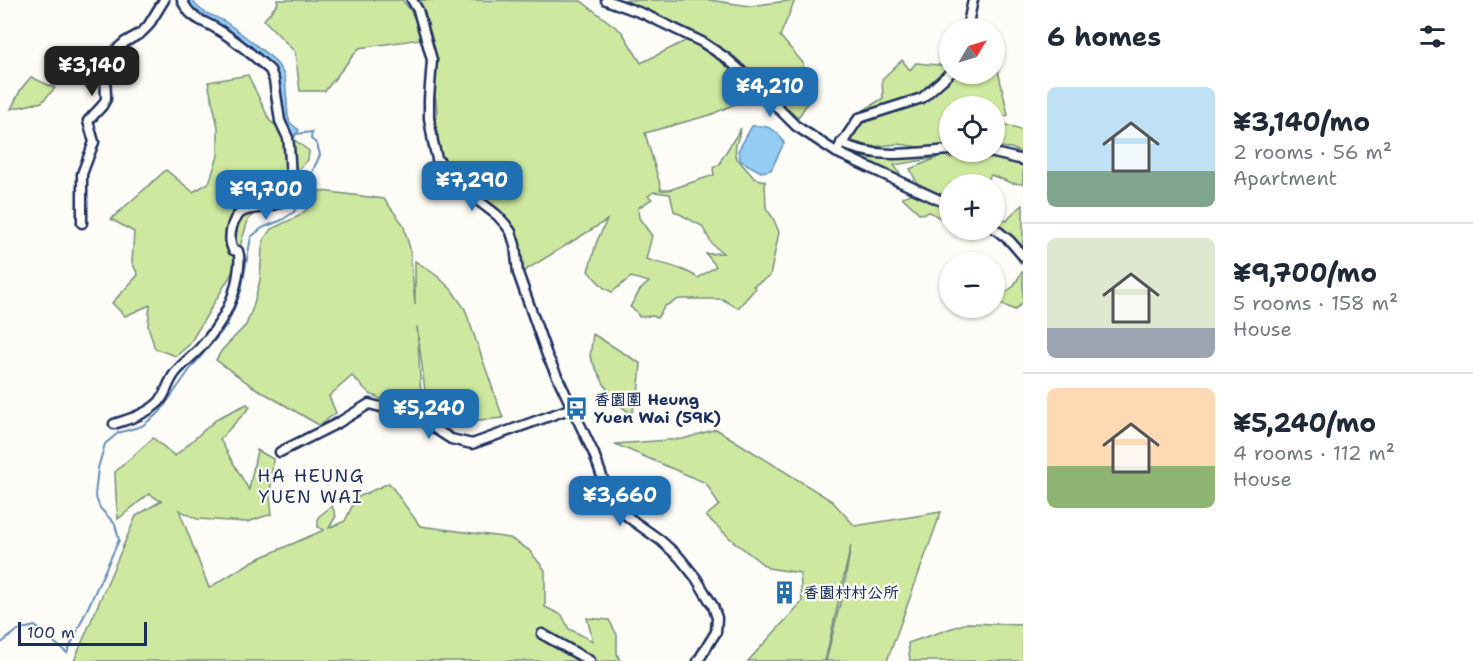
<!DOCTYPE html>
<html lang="en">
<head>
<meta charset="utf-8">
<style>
	:root { --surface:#fff; --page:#f2f2f3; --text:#1f2937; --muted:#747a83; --line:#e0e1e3; --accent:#1f6fb2 }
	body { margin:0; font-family:"Shantell Sans","LXGW WenKai TC",sans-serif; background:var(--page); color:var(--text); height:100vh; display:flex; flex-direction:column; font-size:22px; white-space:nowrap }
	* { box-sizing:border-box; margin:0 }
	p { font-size:20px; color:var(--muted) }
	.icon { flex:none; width:33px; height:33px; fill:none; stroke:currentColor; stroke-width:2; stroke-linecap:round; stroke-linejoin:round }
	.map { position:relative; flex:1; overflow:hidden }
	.sheet { display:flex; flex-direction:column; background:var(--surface); width:450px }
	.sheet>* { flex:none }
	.needle { width:39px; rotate:52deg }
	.fabs { position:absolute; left:939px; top:18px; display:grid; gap:12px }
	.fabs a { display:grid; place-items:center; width:66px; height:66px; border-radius:50%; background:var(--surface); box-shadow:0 2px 4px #0004; font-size:30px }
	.scale { position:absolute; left:18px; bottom:15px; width:129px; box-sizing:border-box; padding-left:6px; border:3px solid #1b2f5e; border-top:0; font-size:16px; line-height:21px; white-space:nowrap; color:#1b2f5e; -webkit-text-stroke:4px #fdfcf7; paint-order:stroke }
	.price { position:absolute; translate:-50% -51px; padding:0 14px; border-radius:12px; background:var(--accent); color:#fff; font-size:20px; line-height:39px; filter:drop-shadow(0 2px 3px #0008) }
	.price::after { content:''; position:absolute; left:50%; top:36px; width:18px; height:14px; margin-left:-9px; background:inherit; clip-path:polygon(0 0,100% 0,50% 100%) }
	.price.selected { background:#222; color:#fff }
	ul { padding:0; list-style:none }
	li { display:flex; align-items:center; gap:18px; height:150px; padding:0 24px }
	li+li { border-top:2px solid var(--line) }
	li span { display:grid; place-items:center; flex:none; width:168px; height:120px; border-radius:9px; color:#555 }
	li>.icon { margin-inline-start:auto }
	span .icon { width:72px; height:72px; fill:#fffc; stroke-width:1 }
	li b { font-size:26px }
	h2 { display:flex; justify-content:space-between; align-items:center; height:72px; padding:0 24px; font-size:26px }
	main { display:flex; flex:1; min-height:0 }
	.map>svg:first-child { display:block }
	.green { fill:#cee99f; stroke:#748c7e; stroke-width:1.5; fill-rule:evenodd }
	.water { fill:#94cdf3; stroke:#648eb7; stroke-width:1.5 }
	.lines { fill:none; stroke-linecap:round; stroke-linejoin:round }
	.stream { stroke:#648eb7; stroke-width:2 }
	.minor-casing { stroke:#1b2f5e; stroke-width:13 }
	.minor { stroke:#fdfcf7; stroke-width:8 }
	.labels { text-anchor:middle; stroke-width:4.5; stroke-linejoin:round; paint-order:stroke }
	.poi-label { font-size:16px; font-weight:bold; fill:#1b2f5e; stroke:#fdfcf7; text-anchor:start }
	.neighbourhood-label { font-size:18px; letter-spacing:1.5px; fill:#1b2f5e; stroke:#fdfcf7 }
</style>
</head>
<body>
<main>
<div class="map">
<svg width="1023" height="661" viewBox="0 0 1023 661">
	<rect width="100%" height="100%" fill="#fdfcf7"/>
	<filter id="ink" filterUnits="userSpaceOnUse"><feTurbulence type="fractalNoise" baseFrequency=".0167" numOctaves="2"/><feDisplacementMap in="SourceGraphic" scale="12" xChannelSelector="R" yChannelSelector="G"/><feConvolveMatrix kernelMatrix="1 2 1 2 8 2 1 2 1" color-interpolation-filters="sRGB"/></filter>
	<g filter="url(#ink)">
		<g class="green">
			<path d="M277,0H402C413,11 417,24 421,39L359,48L325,91H300L295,52L264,20L278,3Z"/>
			<path d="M416,0L581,1L622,32L641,63L689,39L725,62L758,94L710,115L645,133L661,188L660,190H669L714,175L713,168L720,164L721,160L741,128L736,145L735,156L754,178L765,181L766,208L773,218L779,232L770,276L753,286L756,288L738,308L722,299H679L665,306L657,318L653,316L639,317L636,311L630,307L640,290L649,282L631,277L612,292L604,288L588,271L597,241L607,220L521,273L520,251L511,223L495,206L468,186L442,155L434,124L437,114L436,100L432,89L436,67L421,6ZM654,192L670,194L674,211L702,226L712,244L723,253L706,254L716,266L698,278C683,267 664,265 646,259L652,236L639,218L638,208L652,199L648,196Z"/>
			<polygon points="619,0 709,0 750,6 795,0 780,36 803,63 802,80 815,91 798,118 735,57 695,32 630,3"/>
			<polygon points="902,60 910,70 916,63 949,66 950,74 973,74 976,77 985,79 998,70 1008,115 995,120 994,106 950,106 949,146 919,147 898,144 862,148 850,142 858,114 883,98 882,79"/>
			<polygon points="248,75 270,121 309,151 308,160 248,220 232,273 189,345 176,356 155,349 148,326 150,305 125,316 112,303 138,275 132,262 134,232 111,219 166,170 193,192 209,183 218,156 218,127 208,82"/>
			<polygon points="31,77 55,88 42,102 11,109 21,89"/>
			<polygon points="995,121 1023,131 1023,151 1020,152 1011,148 995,147"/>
			<polygon points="843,149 862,153 880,153 907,149 932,150 953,154 949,158 960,156 974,157 989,152 1023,162 1023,184 1012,183 991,175 985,184 950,184 949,209 948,208 940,218 930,212 920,214 902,197 916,192 917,183 910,169 937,158 894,165 903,178 844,151"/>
			<polygon points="314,190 384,199 403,224 410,249 415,305 415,261 436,275 451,289 465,309 503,418 457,422 426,399 417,326 421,395 385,401 370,394 352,376 329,396 336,413 319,425 252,386 216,360 222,350 246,325 253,307 260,280 262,248 264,239 271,229 299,216 307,209"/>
			<polygon points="1023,205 1023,264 1020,263 1012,246 1005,236 979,230 994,230 995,209 998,217 1007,221 1013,213"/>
			<polygon points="1022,272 1023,272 1023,302 1015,310 995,301 995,294 1000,296 1013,287"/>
			<polygon points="593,334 641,364 638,396 631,414 612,399 590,357"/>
			<polygon points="247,404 250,407 220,439 232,461 249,490 257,450 273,459 270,497 272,514 247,522 197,519 179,510 209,588 253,561 324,530 318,527 318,517 332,506 336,516 329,528 345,521 356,498 389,483 420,526 510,538 529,550 545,570 545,607 562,615 569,629 593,641 587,618 609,620 617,635 617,653 620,661 74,661 136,516 161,501 149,494 118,519 116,497 115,472 153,438 175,456 218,418"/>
			<polygon points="716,429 832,501 855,526 941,512 887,661 826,661 844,587 851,545 825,661 748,661 802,602 800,573 768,568 733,541 706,516 719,505 706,483 615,444 683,439"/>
			<polygon points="967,623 1023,625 1023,661 910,661 908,643"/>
		</g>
		<g class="water">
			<path d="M185,0H192C201,15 214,14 227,23C243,34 258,47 273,59C278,65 282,70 285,77L288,116L290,123L299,130L294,138L286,129L283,120L274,71L200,18Z"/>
			<path d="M752,126C768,125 777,129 784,143L771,170L761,172L741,161L738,151Z"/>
		</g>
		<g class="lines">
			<polyline class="stream" points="0,644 18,630 35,626 67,653 119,540 115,524 100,508 95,495 98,468 105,444 118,433 142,426 160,412 191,368 227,325 241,291 251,237 262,228 282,220 294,212 320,155 317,144 311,139 312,132 296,134"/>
			<defs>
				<g id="minor">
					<polyline points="412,0 418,10 432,60 429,99 429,118 433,142 437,159 458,184 472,196 497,215 506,225 511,232 515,245 518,273 547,355 594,454 610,499 616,507 632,520 660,540 679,557 696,578 713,606 717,618 716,632 698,661"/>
					<polyline points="606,0 644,14 702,42 726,58 741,71 796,126 836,152 950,205"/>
					<polyline points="967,28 973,0"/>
					<path d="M841,143C877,160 912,153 950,150"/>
					<polyline points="836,152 859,118 922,98 950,73"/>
					<polyline points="990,152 1023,160"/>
					<polyline points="82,223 82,174 94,142 88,121 102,106 106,99 105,68 114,52 125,42 141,33 148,26 164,0"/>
					<polyline points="994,228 1010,241 1023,256"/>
					<path d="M114,424C129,419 147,414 159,402C166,394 168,382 175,373C182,364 193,356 201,347C220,326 234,303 238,274C239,266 241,259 238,251L233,250C230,243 230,239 231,231C237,198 262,215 282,201L291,177L289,146L288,138L280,121L274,80L270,70C254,56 236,40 217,29C201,19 191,20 182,0"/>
					<polyline points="280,452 338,423 369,404 415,416 451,439 472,444 572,408"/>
					<polyline points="542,634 590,661"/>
				</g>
			</defs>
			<use href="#minor" class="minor-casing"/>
			<use href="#minor" class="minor"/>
		</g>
	</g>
	<defs>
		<symbol id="bus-bare" viewBox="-9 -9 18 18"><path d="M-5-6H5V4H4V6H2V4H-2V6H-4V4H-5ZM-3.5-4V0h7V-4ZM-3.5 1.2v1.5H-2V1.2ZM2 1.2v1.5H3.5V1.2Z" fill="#1f6fb2" stroke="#fdfcf7" stroke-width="2.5" paint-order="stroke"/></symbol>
		<symbol id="building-bare" viewBox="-9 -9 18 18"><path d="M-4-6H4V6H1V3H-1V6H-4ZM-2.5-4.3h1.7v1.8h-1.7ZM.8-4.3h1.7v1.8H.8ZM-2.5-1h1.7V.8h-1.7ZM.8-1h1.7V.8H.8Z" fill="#1f6fb2" stroke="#fdfcf7" stroke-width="2.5" paint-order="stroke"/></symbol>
	</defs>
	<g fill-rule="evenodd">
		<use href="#bus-bare" x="560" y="392" width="33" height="33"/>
		<use href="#building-bare" x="768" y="576" width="33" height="33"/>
	</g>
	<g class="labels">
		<g class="poi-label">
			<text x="594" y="405">香園圍 Heung<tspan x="594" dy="18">Yuen Wai (59K)</tspan></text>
			<text x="803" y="598">香園村村公所</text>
		</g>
		<g class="neighbourhood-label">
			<text x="311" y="482">HA HEUNG<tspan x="311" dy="21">YUEN WAI</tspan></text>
		</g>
	</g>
</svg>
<div class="fabs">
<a><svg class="needle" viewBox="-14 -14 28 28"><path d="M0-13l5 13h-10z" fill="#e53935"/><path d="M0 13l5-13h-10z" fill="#747a83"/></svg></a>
<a><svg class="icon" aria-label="locate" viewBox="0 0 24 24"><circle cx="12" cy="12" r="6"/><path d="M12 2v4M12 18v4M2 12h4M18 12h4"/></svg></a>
<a>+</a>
<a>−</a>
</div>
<div class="scale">100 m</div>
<b class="price selected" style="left:92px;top:97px">¥3,140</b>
<b class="price" style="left:770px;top:118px">¥4,210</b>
<b class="price" style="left:472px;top:212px">¥7,290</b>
<b class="price" style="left:266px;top:221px">¥9,700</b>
<b class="price" style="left:429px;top:440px">¥5,240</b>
<b class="price" style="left:620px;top:527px">¥3,660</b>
</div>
<section class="sheet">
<h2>6 homes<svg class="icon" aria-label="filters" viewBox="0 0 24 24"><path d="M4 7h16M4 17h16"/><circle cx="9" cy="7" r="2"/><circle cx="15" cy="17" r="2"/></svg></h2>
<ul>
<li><span style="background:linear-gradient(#bfe0f5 70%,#7fa58c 0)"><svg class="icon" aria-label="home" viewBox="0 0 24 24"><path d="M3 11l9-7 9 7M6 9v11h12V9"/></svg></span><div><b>¥3,140/mo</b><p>2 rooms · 56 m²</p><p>Apartment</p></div></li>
<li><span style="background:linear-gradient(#dfe7d0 75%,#9aa5b1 0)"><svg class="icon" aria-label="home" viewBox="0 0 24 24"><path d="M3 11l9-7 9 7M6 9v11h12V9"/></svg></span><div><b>¥9,700/mo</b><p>5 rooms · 158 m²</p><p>House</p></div></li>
<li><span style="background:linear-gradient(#ffd9b3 65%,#8fb573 0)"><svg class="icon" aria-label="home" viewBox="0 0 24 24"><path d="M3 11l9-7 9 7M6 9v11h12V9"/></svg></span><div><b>¥5,240/mo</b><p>4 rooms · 112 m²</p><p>House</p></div></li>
</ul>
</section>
</main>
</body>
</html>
